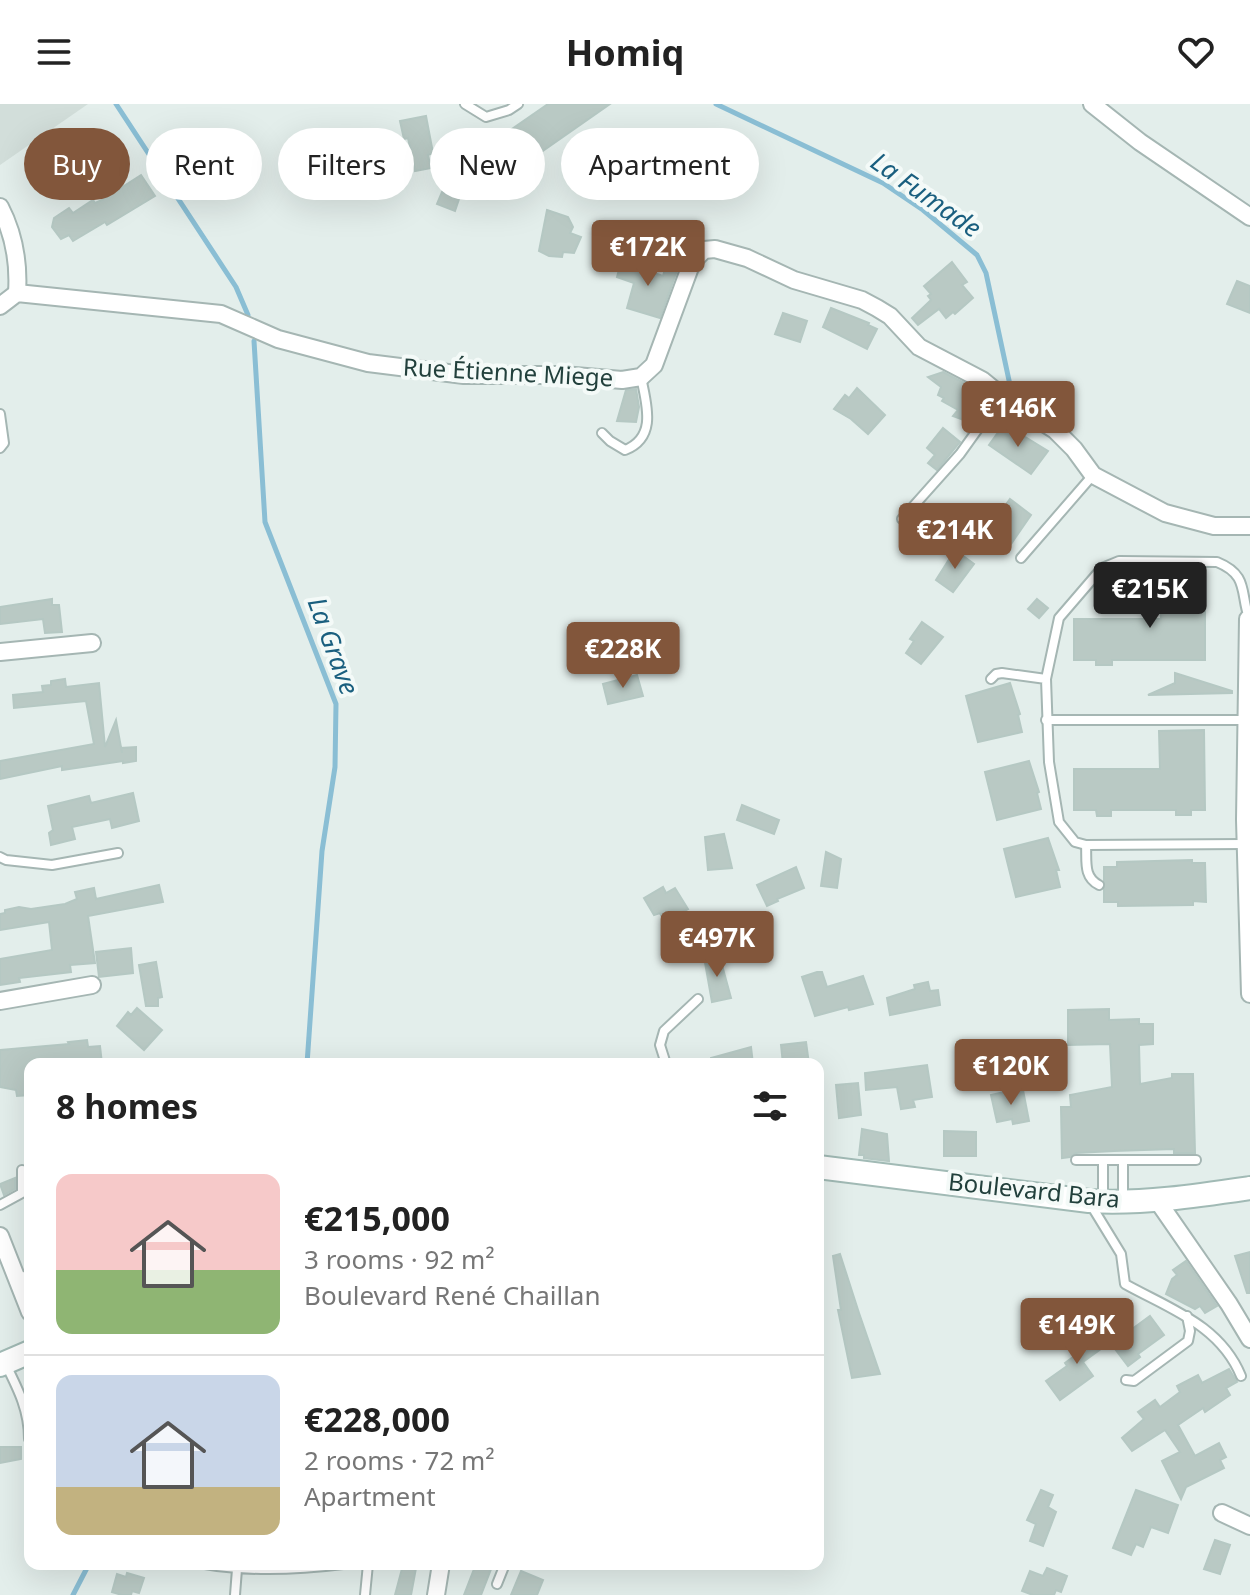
<!DOCTYPE html>
<html lang="en">
<head>
<meta charset="utf-8">
<style>
	:root { --surface:#fff; --page:#f2f2f2; --text:#222; --muted:#767676; --line:#e0e0e0; --accent:#82563b }
	body { margin:0; font-family:"Noto Sans",sans-serif; background:var(--page); color:var(--text); height:100vh; display:flex; flex-direction:column; font-size:30px; white-space:nowrap }
	* { box-sizing:border-box; margin:0 }
	p { font-size:26px; color:var(--muted) }
	.icon { flex:none; width:44px; height:44px; fill:none; stroke:currentColor; stroke-width:2; stroke-linecap:round; stroke-linejoin:round }
	.map { position:relative; flex:1; overflow:hidden }
	.sheet { position:absolute; left:24px; top:954px; width:800px; height:512px; display:flex; flex-direction:column; background:var(--surface); border-radius:16px; box-shadow:0 8px 32px #0002 }
	.sheet>* { flex:none }
	.guide { position:absolute; left:24px; top:24px; width:800px; height:72px; display:flex; gap:16px }
	.price { position:absolute; translate:-50% -68px; padding:0 18px; border-radius:8px; background:var(--accent); color:#fff; font-size:26px; line-height:52px; filter:drop-shadow(0 2px 4px #0008) }
	.price::after { content:''; position:absolute; left:50%; top:48px; width:24px; height:18px; margin-left:-12px; background:inherit; clip-path:polygon(0 0,100% 0,50% 100%) }
	.price.current { background:#222; color:#fff }
	ul { padding:0; list-style:none }
	li { display:flex; align-items:center; gap:24px; height:200px; padding:0 32px }
	li+li { border-top:2px solid var(--line) }
	li span { display:grid; place-items:center; flex:none; width:224px; height:160px; border-radius:16px; color:#555 }
	li>.icon { margin-inline-start:auto }
	span .icon { width:96px; height:96px; fill:#fffc; stroke-width:1 }
	li b { font-size:34px }
	h2 { display:flex; justify-content:space-between; align-items:center; height:96px; padding:0 32px; font-size:34px }
	.tag { padding:0 28px; border-radius:36px; background:var(--surface); box-shadow:0 8px 32px #0002; font-size:28px; line-height:72px }
	.tag.current { background:var(--accent); color:#fff }
	header { display:flex; justify-content:space-between; align-items:center; height:104px; padding:0 32px; background:var(--surface); font-size:36px; font-weight:700 }
	.map>svg:first-child { display:block }
	.built { fill:#d2deda }
	.lines { fill:none; stroke-linecap:round; stroke-linejoin:round }
	.stream { stroke:#8abed4; stroke-width:5 }
	.building { fill:#b9c9c4; stroke:#b5c8c3; stroke-width:2 }
	.lane-casing { stroke:#a5b6b3; stroke-width:12 }
	.street-casing { stroke:#a5b6b3; stroke-width:20 }
	.secondary-casing { stroke:#a1bab5; stroke-width:26 }
	.lane { stroke:#fff; stroke-width:8 }
	.street { stroke:#fff; stroke-width:16 }
	.secondary { stroke:#fff; stroke-width:22 }
	.labels { text-anchor:middle; stroke-width:8; stroke-linejoin:round; paint-order:stroke }
	.street-label { font-size:24px; fill:#22403c; stroke:#f4faf8 }
	.water-label { font-size:26px; font-style:italic; fill:#1a5f7f; stroke:#f4faf8 }
</style>
</head>
<body>
<header><svg class="icon" aria-label="menu" viewBox="0 0 24 24"><path d="M4 6h16M4 12h16M4 18h16"/></svg>Homiq<svg class="icon" aria-label="heart" viewBox="0 0 24 24"><path d="M12 20l-8-8c-3-5 5-10 8-4 3-6 11-1 8 4z"/></svg></header>
<div class="map">
<svg width="1250" height="1491" viewBox="0 0 1250 1491">
	<rect width="100%" height="100%" fill="#e3eeeb"/>
	<polygon class="built" points="0,0 88,0 0,61"/>
	<g class="lines">
		<g class="stream">
			<polyline points="116,0 236,183 248,211"/>
			<polyline points="716,0 883,79 923,106 977,151 986,169 1013,295"/>
			<polyline points="254,237 265,418 336,600 335,663 322,747 307,960"/>
			<polyline points="73,1491 89,1460"/>
		</g>
	</g>
	<g class="building">
		<polygon points="548,0 610,0 484,88 460,53 460,48 491,30 496,36"/>
		<polygon points="426,12 433,49 428,51 431,64 415,67 408,34 404,35 400,17"/>
		<polygon points="141,71 155,92 107,121 105,118 73,137 69,131 61,135 52,123 54,114 69,104 73,109 93,96 95,99 102,96"/>
		<polygon points="442,88 459,95 455,107 437,100"/>
		<polygon points="547,106 568,113 573,123 570,129 581,133 574,149 563,148 562,153 549,152 539,147"/>
		<polygon points="621,158 663,172 667,158 679,161 660,214 627,204 634,179 617,173"/>
		<polygon points="952,158 967,178 962,181 973,194 955,210 953,208 946,214 939,205 918,221 912,214 931,196 928,192 931,190 924,182"/>
		<polygon points="1237,177 1250,182 1250,209 1227,200"/>
		<polygon points="831,204 869,219 868,221 877,225 867,245 823,223"/>
		<polygon points="783,209 807,217 800,238 775,230"/>
		<polygon points="943,268 976,285 991,297 982,297 972,319 953,312 958,306 942,297 944,294 938,291 941,283 928,273"/>
		<polygon points="857,284 885,311 868,330 851,315 834,305 845,291 849,294"/>
		<polygon points="636,285 639,303 636,318 617,317 626,286"/>
		<polygon points="1004,320 1048,347 1031,370 989,341"/>
		<polygon points="943,324 960,338 937,366 928,359 935,351 927,344"/>
		<polygon points="1010,395 1031,411 1011,440 989,424"/>
		<polygon points="955,446 974,460 953,488 936,476"/>
		<polygon points="1160,476 1205,476 1205,556 1112,556 1112,561 1096,561 1096,556 1074,556 1074,515 1161,515"/>
		<polygon points="52,495 52,501 59,501 62,528 45,529 43,515 0,520 0,503"/>
		<polygon points="1037,495 1048,504 1039,514 1028,505"/>
		<polygon points="922,518 943,533 921,560 906,549 914,537 910,535"/>
		<polygon points="1175,569 1232,587 1232,589 1148,591 1175,579"/>
		<polygon points="637,571 643,592 608,600 603,580"/>
		<polygon points="65,575 66,583 99,579 105,643 116,616 122,649 121,644 136,643 136,657 123,659 123,657 62,666 62,662 0,675 0,657 94,640 86,597 14,604 13,591 43,588 42,582 51,581 51,577"/>
		<polygon points="1010,579 1020,610 1018,611 1022,628 978,638 966,592"/>
		<polygon points="1204,626 1205,706 1191,706 1191,711 1176,711 1176,706 1111,706 1111,712 1097,712 1096,706 1074,706 1074,665 1160,665 1159,627"/>
		<polygon points="1029,657 1039,688 1037,689 1041,705 997,716 985,668"/>
		<polygon points="133,689 139,717 112,724 110,715 72,723 75,735 51,741 49,729 53,726 48,702 89,692 91,699"/>
		<polygon points="742,701 779,716 774,730 737,716"/>
		<polygon points="724,730 732,764 708,766 705,733"/>
		<polygon points="1048,734 1059,766 1056,766 1060,783 1016,793 1004,745"/>
		<polygon points="826,748 841,755 837,784 821,782"/>
		<polygon points="1192,756 1192,759 1205,759 1206,798 1193,797 1193,801 1118,802 1118,798 1104,798 1104,763 1117,763 1117,758"/>
		<polygon points="796,763 804,784 777,795 778,797 767,802 757,781"/>
		<polygon points="159,781 163,798 88,812 95,859 70,861 71,868 19,874 20,878 0,881 0,855 52,846 49,818 0,826 0,810 5,809 5,806 19,803 31,805 65,800 77,795 75,788 94,784 96,795"/>
		<polygon points="663,783 666,789 675,784 688,805 673,813 672,810 663,815 660,809 654,811 644,794"/>
		<polygon points="131,844 133,869 99,873 96,848"/>
		<polygon points="719,850 731,894 712,898 704,853"/>
		<polygon points="156,858 162,893 158,894 158,902 146,902 139,861"/>
		<polygon points="817,868 822,868 827,883 863,872 873,900 849,906 848,903 815,912 802,873"/>
		<polygon points="928,878 930,887 938,886 940,901 890,911 887,894 915,885 914,881"/>
		<polygon points="137,904 162,926 144,946 117,922 128,908 131,911"/>
		<polygon points="1109,905 1109,916 1139,915 1139,920 1153,920 1153,940 1139,941 1140,980 1172,974 1172,970 1193,970 1195,1049 1174,1049 1174,1045 1114,1047 1076,1049 1070,1053 1062,1054 1061,1003 1071,1003 1070,991 1112,983 1110,940 1068,941 1068,906"/>
		<polygon points="87,936 88,943 100,942 102,960 79,960 79,956 30,960 30,991 17,992 16,986 0,983 0,946 69,940 68,938"/>
		<polygon points="806,938 809,960 783,960 781,941"/>
		<polygon points="751,943 753,960 711,960 711,954"/>
		<polygon points="927,961 932,993 913,996 915,1003 901,1005 897,983 866,986 865,969"/>
		<polygon points="858,979 861,1011 839,1014 836,981"/>
		<polygon points="1013,986 1023,986 1029,1017 1013,1020 1012,1015 997,1018 991,991"/>
		<polygon points="862,1025 887,1030 889,1057 864,1054 864,1051 859,1051"/>
		<polygon points="944,1027 976,1028 976,1052 944,1052"/>
		<polygon points="15,1074 15,1085 4,1091 0,1080"/>
		<polygon points="1250,1148 1250,1189 1247,1189 1235,1152"/>
		<polygon points="840,1150 859,1209 880,1270 852,1274 838,1206 841,1206 833,1152"/>
		<polygon points="1186,1157 1217,1202 1205,1209 1200,1202 1195,1205 1166,1190 1172,1175 1177,1171 1173,1166"/>
		<polygon points="1150,1212 1164,1231 1138,1250 1140,1253 1128,1262 1109,1237 1122,1228 1124,1231"/>
		<polygon points="1098,1225 1109,1239 1083,1258 1093,1272 1060,1296 1046,1277 1067,1262 1065,1259 1077,1250 1072,1244"/>
		<polygon points="1229,1265 1237,1278 1226,1284 1230,1291 1205,1308 1203,1304 1178,1321 1195,1352 1219,1339 1226,1353 1220,1356 1224,1364 1186,1383 1181,1395 1162,1357 1180,1348 1165,1326 1132,1347 1122,1334 1144,1315 1138,1308 1155,1296 1160,1303 1180,1288 1177,1282 1198,1271 1202,1279"/>
		<polygon points="0,1343 21,1343 21,1355 0,1359"/>
		<polygon points="1041,1386 1053,1391 1048,1403 1056,1408 1043,1442 1030,1437 1036,1420 1027,1416"/>
		<polygon points="1136,1386 1178,1401 1168,1429 1151,1423 1143,1443 1136,1440 1131,1451 1113,1444"/>
		<polygon points="1215,1436 1230,1441 1220,1470 1204,1465"/>
		<polygon points="476,1460 493,1460 481,1491 464,1491"/>
		<polygon points="403,1461 416,1464 411,1491 395,1491"/>
		<polygon points="1047,1464 1067,1472 1061,1488 1056,1486 1054,1491 1033,1491 1022,1487 1030,1467 1043,1472"/>
		<polygon points="521,1467 543,1476 537,1491 511,1491"/>
		<polygon points="127,1469 144,1474 139,1489 132,1487 131,1491 122,1491 112,1488 117,1470 126,1473"/>
	</g>
	<g class="lines">
		<defs>
			<g id="lane">
				<polyline points="465,0 486,13 509,6 518,0"/>
				<polyline points="0,310 4,339 0,344"/>
				<path d="M602,329L610,337L625,346C658,333 646,299 641,273"/>
				<polyline points="902,415 960,350 993,304"/>
				<polyline points="1021,454 1093,371"/>
				<polyline points="991,575 996,570 1002,569 1046,575 1049,658 1059,718 1075,738 1086,741 1245,740"/>
				<path d="M1046,575L1059,514L1102,464L1119,457L1217,458C1249,471 1240,489 1249,514"/>
				<polyline points="1046,616 1246,616"/>
				<path d="M1086,741C1087,757 1083,773 1099,781"/>
				<polyline points="0,753 6,756 52,761 118,749"/>
				<polyline points="666,960 660,941 664,927 698,895"/>
				<polyline points="1076,1056 1196,1056"/>
				<polyline points="1123,1094 1123,1056"/>
				<polyline points="1103,1096 1103,1056"/>
				<polyline points="0,1101 22,1089 22,1066"/>
				<path d="M1091,1101L1121,1150L1125,1180C1170,1205 1220,1221 1241,1272"/>
				<polyline points="17,1175 30,1170"/>
				<path d="M5,1259C18,1285 29,1306 29,1335"/>
				<polyline points="1126,1276 1134,1277 1188,1237 1190,1227 1187,1212"/>
				<path d="M205,1460C251,1468 296,1466 343,1460"/>
				<polyline points="497,1480 505,1460"/>
				<polyline points="235,1491 237,1465"/>
				<polyline points="365,1491 368,1460"/>
			</g>
			<g id="street">
				<polyline points="1092,0 1140,38 1250,113"/>
				<path d="M0,103C14,130 19,159 17,189"/>
				<polyline points="0,202 17,189 221,210 278,235 368,259 464,271 563,271 622,276 641,273 654,261 692,158 704,146 715,145 747,154 794,176 862,196 877,204 890,212 919,243 982,276 1004,294 1055,326 1074,345 1093,371 1165,409 1214,422 1250,422"/>
				<polyline points="1248,515 1245,716 1250,890"/>
				<polyline points="0,548 92,539"/>
				<polyline points="0,897 92,881"/>
				<polyline points="1157,1096 1229,1200 1250,1235"/>
				<polyline points="0,1132 30,1208"/>
				<polyline points="1222,1409 1250,1422"/>
				<polyline points="436,1491 441,1460"/>
			</g>
			<g id="secondary">
				<path d="M818,1063L1089,1097C1143,1100 1196,1092 1250,1084"/>
				<polyline points="0,1261 30,1248"/>
			</g>
		</defs>
		<use href="#lane" class="lane-casing"/>
		<use href="#street" class="street-casing"/>
		<use href="#secondary" class="secondary-casing"/>
		<use href="#lane" class="lane"/>
		<use href="#street" class="street"/>
		<use href="#secondary" class="secondary"/>
	</g>
	<g class="labels">
		<g class="street-label">
			<text transform="translate(508 269) rotate(3)" y="8">Rue Étienne Miege</text>
			<text transform="translate(1034 1087) rotate(6)" y="8">Boulevard Bara</text>
		</g>
		<g class="water-label">
			<text transform="translate(926 91) rotate(35)" y="9">La Fumade</text>
			<text transform="translate(333 542) rotate(70)" y="9">La Grave</text>
		</g>
	</g>
</svg>
<b class="price" style="left:648px;top:184px">€172K</b>
<b class="price" style="left:1018px;top:345px">€146K</b>
<b class="price" style="left:955px;top:467px">€214K</b>
<b class="price current" style="left:1150px;top:526px">€215K</b>
<b class="price" style="left:623px;top:586px">€228K</b>
<b class="price" style="left:717px;top:875px">€497K</b>
<b class="price" style="left:1011px;top:1003px">€120K</b>
<b class="price" style="left:1077px;top:1262px">€149K</b>
<div class="guide">
<a class="tag current">Buy</a>
<a class="tag">Rent</a>
<a class="tag">Filters</a>
<a class="tag">New</a>
<a class="tag">Apartment</a>
</div>
<section class="sheet">
<h2>8 homes<svg class="icon" aria-label="filters" viewBox="0 0 24 24"><path d="M4 7h16M4 17h16"/><circle cx="9" cy="7" r="2"/><circle cx="15" cy="17" r="2"/></svg></h2>
<ul>
<li><span style="background:linear-gradient(#f6c9c9 60%,#8fb573 0)"><svg class="icon" aria-label="home" viewBox="0 0 24 24"><path d="M3 11l9-7 9 7M6 9v11h12V9"/></svg></span><div><b>€215,000</b><p>3 rooms · 92 m²</p><p>Boulevard René Chaillan</p></div></li>
<li><span style="background:linear-gradient(#c9d6e8 70%,#c2b280 0)"><svg class="icon" aria-label="home" viewBox="0 0 24 24"><path d="M3 11l9-7 9 7M6 9v11h12V9"/></svg></span><div><b>€228,000</b><p>2 rooms · 72 m²</p><p>Apartment</p></div></li>
</ul>
</section>
</div>
</body>
</html>
